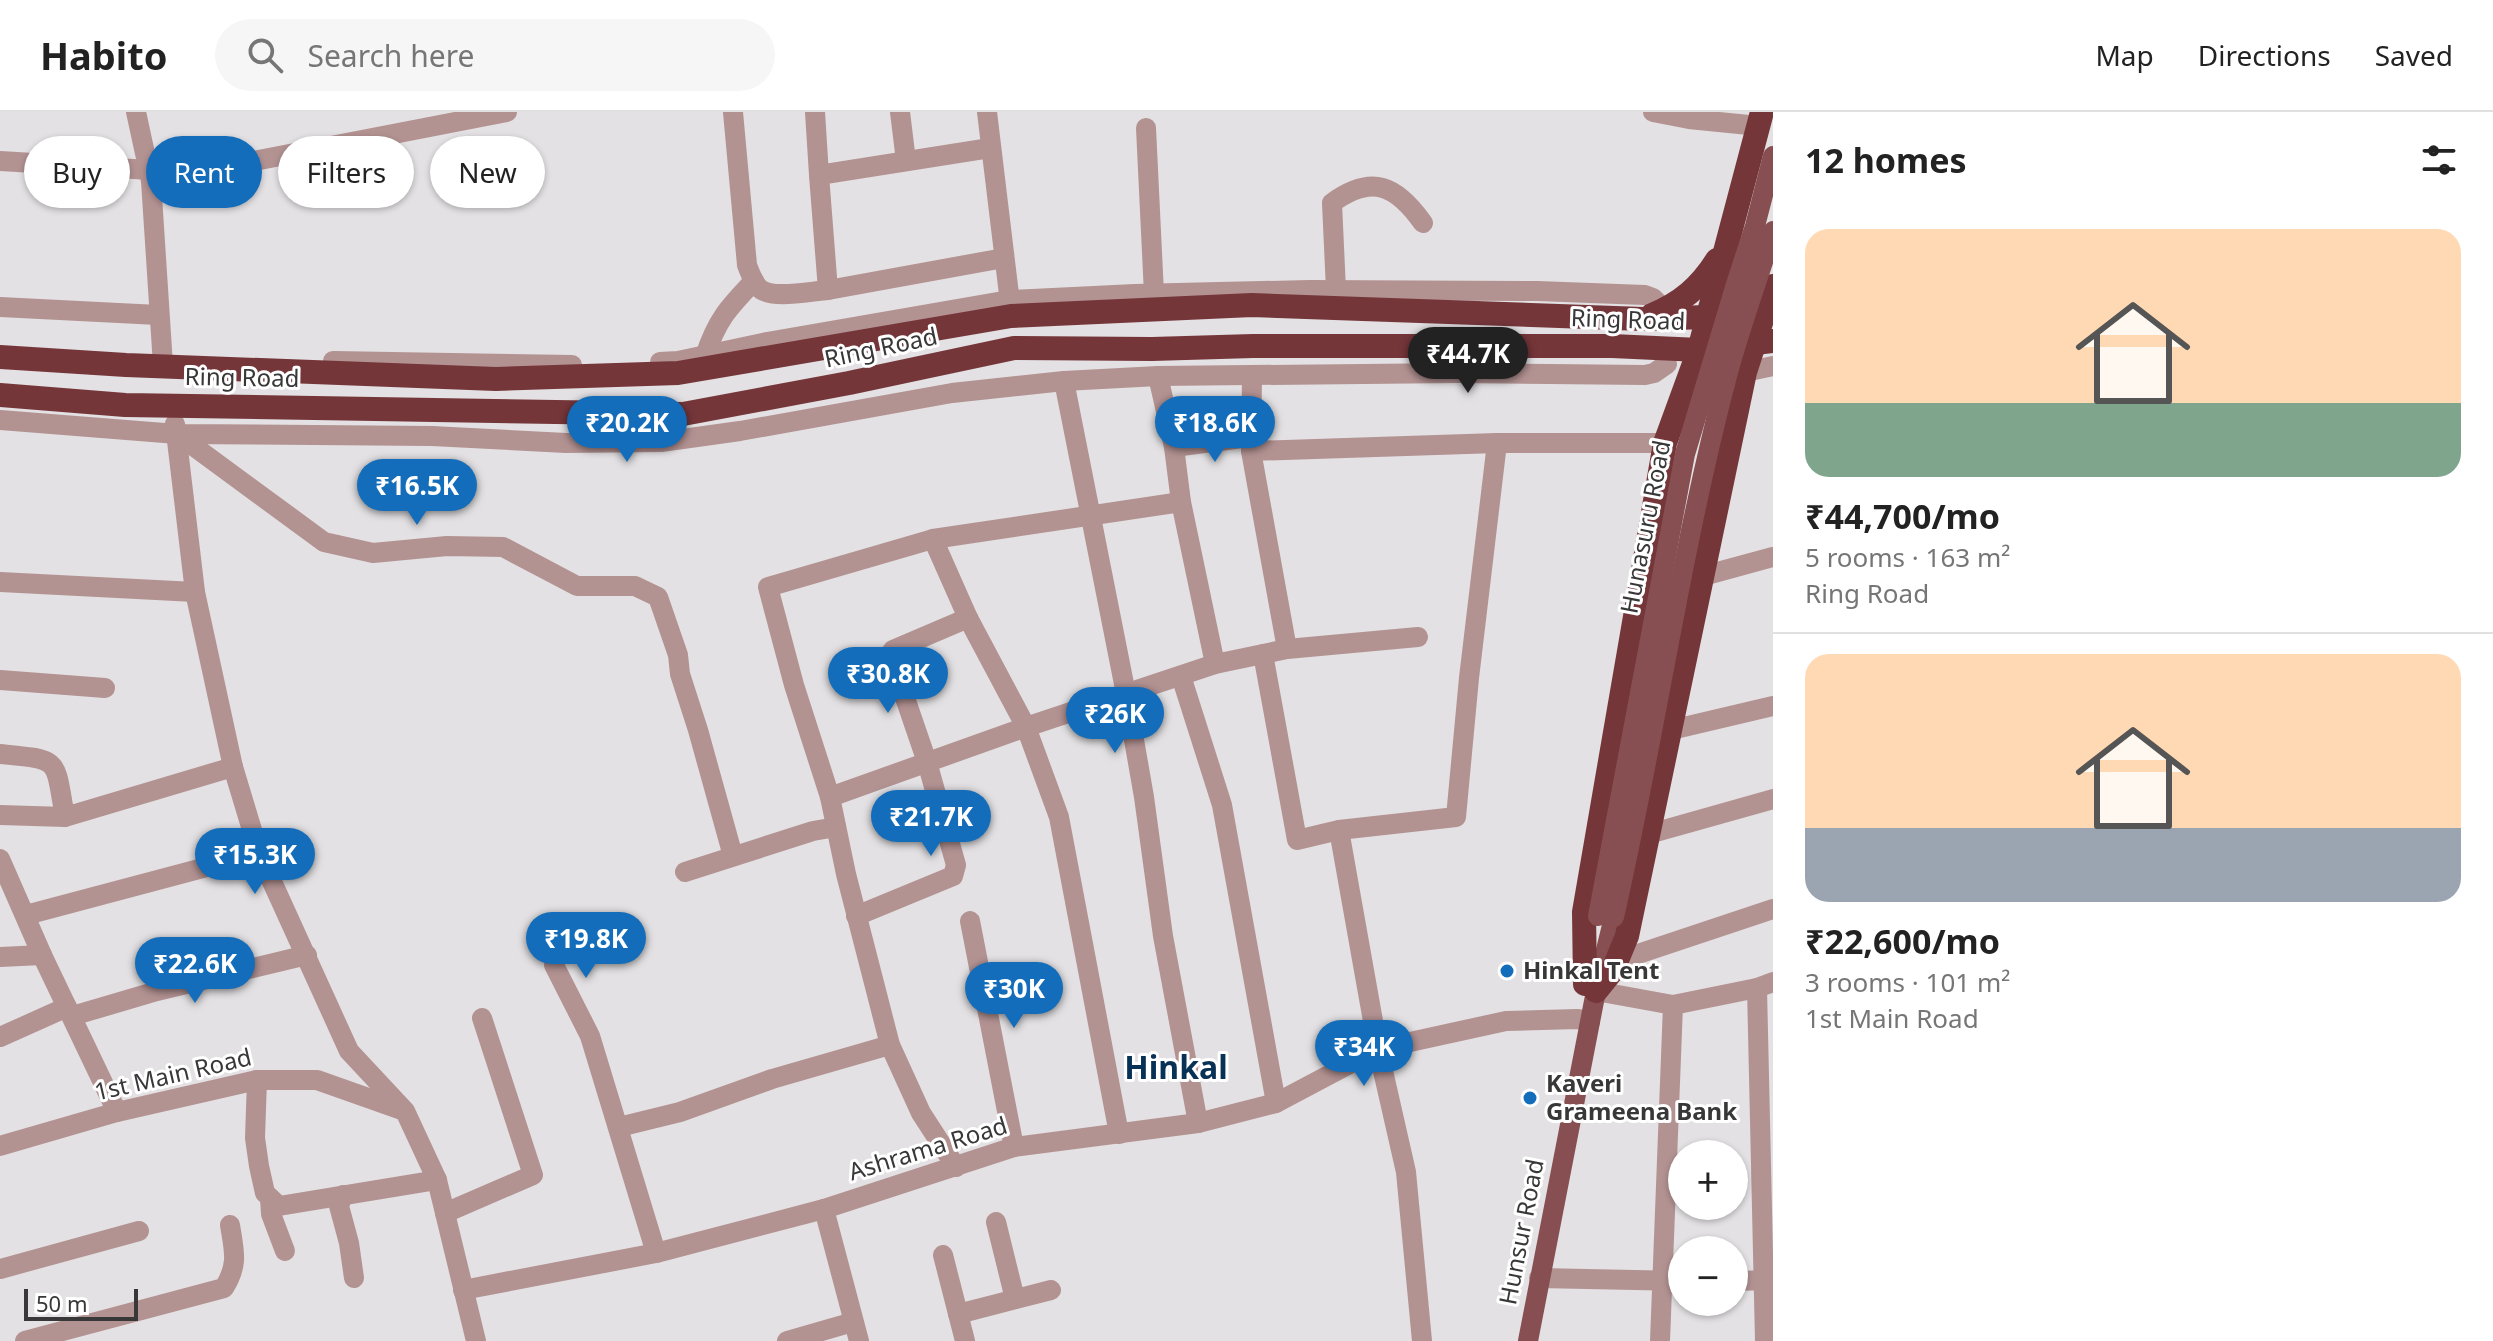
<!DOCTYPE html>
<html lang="en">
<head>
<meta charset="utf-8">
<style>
	:root { --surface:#fff; --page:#f6f6f6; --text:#222; --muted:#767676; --line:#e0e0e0; --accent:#146dba }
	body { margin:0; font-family:"Noto Sans",sans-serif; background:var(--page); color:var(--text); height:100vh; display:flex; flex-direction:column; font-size:30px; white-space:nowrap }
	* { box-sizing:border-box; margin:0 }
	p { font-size:26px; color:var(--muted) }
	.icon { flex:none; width:44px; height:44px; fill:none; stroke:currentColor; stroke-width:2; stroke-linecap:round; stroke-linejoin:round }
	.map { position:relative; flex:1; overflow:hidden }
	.sheet { display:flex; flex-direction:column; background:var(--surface); width:720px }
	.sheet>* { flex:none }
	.banner { position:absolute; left:24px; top:24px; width:760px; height:72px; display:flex; gap:16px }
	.controls { position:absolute; left:1668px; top:1028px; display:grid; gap:16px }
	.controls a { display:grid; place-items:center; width:80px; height:80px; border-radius:50%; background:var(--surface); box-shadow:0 2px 6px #0004; font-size:40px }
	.scale { position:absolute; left:24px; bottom:20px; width:114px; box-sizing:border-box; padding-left:8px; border:4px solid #393839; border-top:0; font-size:22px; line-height:28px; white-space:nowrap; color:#393839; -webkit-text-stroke:6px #fff; paint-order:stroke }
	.price { position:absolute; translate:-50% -68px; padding:0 18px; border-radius:28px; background:var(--accent); color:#fff; font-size:26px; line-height:52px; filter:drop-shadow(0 2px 4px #0008) }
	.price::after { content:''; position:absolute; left:50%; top:48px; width:24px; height:18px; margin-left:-12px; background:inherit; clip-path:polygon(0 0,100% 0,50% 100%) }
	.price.active { background:#222; color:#fff }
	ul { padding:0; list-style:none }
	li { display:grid; align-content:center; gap:16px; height:424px; padding:0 32px }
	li+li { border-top:2px solid var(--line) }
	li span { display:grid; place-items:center; height:248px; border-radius:24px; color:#555 }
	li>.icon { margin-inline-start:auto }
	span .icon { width:144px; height:144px; fill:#fffc; stroke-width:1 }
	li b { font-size:34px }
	h2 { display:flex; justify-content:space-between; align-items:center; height:96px; padding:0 32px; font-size:34px }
	.chip { padding:0 28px; border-radius:36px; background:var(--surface); box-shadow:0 2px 6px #0004; font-size:28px; line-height:72px }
	.chip.active { background:var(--accent); color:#fff }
	header { display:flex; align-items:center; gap:48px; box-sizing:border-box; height:112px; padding:0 40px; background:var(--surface); border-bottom:2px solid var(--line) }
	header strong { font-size:38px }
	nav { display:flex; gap:44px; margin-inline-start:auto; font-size:28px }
	.search { width:560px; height:72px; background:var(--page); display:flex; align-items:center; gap:20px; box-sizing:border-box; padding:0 28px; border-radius:44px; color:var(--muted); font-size:30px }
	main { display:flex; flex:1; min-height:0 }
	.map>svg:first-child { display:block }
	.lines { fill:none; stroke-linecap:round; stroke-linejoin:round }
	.minor { stroke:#b39292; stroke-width:20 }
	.major { stroke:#874f51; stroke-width:20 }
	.highway { stroke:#75363a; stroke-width:24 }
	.major-bridge { stroke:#874f51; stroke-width:20 }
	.poi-dot { fill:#146dba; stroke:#fff; stroke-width:3 }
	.labels { text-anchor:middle; stroke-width:6; stroke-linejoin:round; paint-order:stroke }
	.street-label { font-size:24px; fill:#393839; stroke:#fff }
	.poi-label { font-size:24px; font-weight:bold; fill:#393839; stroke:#fff; text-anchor:start }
	.district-label { font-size:32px; font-weight:bold; fill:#083156; stroke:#fff }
</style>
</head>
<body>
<header>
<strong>Habito</strong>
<div class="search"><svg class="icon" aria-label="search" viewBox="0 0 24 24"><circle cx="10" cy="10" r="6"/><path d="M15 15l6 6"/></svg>Search here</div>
<nav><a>Map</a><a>Directions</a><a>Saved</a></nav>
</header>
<main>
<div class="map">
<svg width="1773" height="1229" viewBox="0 0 1773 1229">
	<rect width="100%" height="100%" fill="#e3e1e3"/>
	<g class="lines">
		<g class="minor">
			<polyline points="136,0 151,69 163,253"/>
			<path d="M733,0L747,153C750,161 753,170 759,176C771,188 811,179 828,178"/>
			<polyline points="815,0 819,63"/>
			<polyline points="900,0 906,49"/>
			<polyline points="987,0 1011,199"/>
			<polyline points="1653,0 1689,7 1759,14"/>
			<polyline points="1146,16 1154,182"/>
			<polyline points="990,36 819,63 828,178 1004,146"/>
			<polyline points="0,49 150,58"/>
			<polyline points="151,69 507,0"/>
			<path d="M1336,178L1332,91C1372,62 1396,73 1423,111"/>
			<polyline points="0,195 158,203"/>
			<path d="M705,244C717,208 728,196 754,169"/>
			<polyline points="333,249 572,253"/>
			<polyline points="660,250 678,249 767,230 1009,188 1135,182 1309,178 1537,179 1645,183 1653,186 1665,198"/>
			<polyline points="1745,260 1773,254"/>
			<polyline points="1158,264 1174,335 1181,390 1215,552"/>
			<polyline points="1252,264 1251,339 1287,537"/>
			<polyline points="1064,269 1126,582 1144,685 1163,824 1198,1011"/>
			<polyline points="0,308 177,322 432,324 566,331 661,330 740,319 952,281 1064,269 1158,264 1457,261 1645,263 1654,261 1667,252"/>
			<polyline points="175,312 195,480 233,655 259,741 349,939 405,999 437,1068 476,1229"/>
			<polyline points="177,322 324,430 373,441 447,434 503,435 577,474 635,474 658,485 678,543 680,562 698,618 733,744"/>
			<polyline points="1174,335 1250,325"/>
			<polyline points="1251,339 1497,331 1665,331"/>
			<polyline points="933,427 968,506 1026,615 1059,705 1119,1022"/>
			<polyline points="1703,464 1773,445"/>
			<polyline points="0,470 195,480"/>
			<polyline points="1263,542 1297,728 1339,718 1456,705 1469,566 1497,331"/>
			<polyline points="1181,564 1222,693 1276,991"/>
			<polyline points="0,568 105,576"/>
			<polyline points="1671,618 1773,594"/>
			<path d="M0,642C62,648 54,645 65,705L233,655"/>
			<polyline points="830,685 1026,615 1215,552 1287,537 1418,525"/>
			<polyline points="0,703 65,705"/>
			<polyline points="1339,718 1378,937 1406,1060 1422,1229"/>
			<polyline points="1649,722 1773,687"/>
			<polyline points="0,747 42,843 117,1000"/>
			<polyline points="685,760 813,719 836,715"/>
			<polyline points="26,803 259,741"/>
			<polyline points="856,804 953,764 956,753 927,650 890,542 893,538 968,506"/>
			<polyline points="970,809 1014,1035"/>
			<polyline points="0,845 42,843"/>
			<polyline points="1618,847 1638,842 1773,797"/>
			<polyline points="554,853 590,924 656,1141"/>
			<polyline points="1757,876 1765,1229"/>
			<polyline points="1596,879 1673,893 1757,876 1773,870"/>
			<polyline points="72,904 157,879 307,843"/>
			<polyline points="0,925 67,895"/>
			<polyline points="257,968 255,1026 259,1054 265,1081 279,1094 437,1068"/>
			<polyline points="619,1015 680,1000 772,967 890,933"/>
			<polyline points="0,1034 117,1000 257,968 317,968 402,998"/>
			<polyline points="956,1055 921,1001 890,933 846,762 830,685 794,573 768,475 933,427 1181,390"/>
			<polyline points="343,1083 339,1094 349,1131 354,1166"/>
			<polyline points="270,1086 271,1102 285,1139"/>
			<polyline points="824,1097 859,1229"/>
			<polyline points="445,1101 533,1063 482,906"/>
			<polyline points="996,1110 1015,1187"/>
			<polyline points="943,1143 965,1229"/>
			<polyline points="0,1157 139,1119"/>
			<polyline points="1539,1166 1682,1169"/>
			<polyline points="1734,1169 1773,1168"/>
			<polyline points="463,1178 656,1141 824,1097 1014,1035 1198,1011 1276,991 1378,937 1506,909 1578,907 1590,910"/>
			<polyline points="958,1202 1051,1178"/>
			<path d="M25,1229L224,1176C239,1152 234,1139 230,1113"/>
			<polyline points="787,1229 853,1210"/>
			<polyline points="1660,1229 1673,893"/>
		</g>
		<polyline class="major" points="1528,1229 1596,879 1614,805"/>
		<g class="highway">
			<path d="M1652,203C1681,191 1700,175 1717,148"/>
			<polyline points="0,245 126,253 496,267 678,261 1011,204 1252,193 1643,207 1707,205 1773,195"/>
			<polyline points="0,283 125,293 683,302 849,271 1014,236 1152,237 1253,234 1612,234 1699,238 1773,229"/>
			<polyline points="1585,872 1584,800 1665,331 1699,238 1762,0"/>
			<polyline points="1596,879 1613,858 1627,824 1745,260 1773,174"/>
		</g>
		<g class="major-bridge">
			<polyline points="1598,804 1685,342 1737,169 1755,114 1773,44"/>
			<path d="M1614,805C1655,625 1680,442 1727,264C1740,215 1758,167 1773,119"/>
		</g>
	</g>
	<g class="poi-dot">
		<circle cx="1507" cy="859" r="8"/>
		<circle cx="1530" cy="986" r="8"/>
	</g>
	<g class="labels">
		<g class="street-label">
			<text transform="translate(1628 208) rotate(2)" y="8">Ring Road</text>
			<text transform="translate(881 236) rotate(-12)" y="8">Ring Road</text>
			<text transform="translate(242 266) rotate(1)" y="8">Ring Road</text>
			<text transform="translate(1646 415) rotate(-79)" y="8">Hunasuru Road</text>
			<text transform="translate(173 963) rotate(-13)" y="8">1st Main Road</text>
			<text transform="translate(928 1037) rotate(-17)" y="8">Ashrama Road</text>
			<text transform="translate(1522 1120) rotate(-79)" y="8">Hunsur Road</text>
		</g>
		<g class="poi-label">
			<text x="1523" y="867">Hinkal Tent</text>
			<text x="1546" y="980">Kaveri<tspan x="1546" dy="28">Grameena Bank</tspan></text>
		</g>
		<g class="district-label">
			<text x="1176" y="967">Hinkal</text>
		</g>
	</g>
</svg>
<div class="controls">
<a>+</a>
<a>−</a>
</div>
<div class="scale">50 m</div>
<b class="price active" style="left:1468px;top:283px">₹44.7K</b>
<b class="price" style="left:627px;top:352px">₹20.2K</b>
<b class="price" style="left:1215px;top:352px">₹18.6K</b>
<b class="price" style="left:417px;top:415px">₹16.5K</b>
<b class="price" style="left:888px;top:603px">₹30.8K</b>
<b class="price" style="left:1115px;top:643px">₹26K</b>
<b class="price" style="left:931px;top:746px">₹21.7K</b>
<b class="price" style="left:255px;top:784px">₹15.3K</b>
<b class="price" style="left:586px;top:868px">₹19.8K</b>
<b class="price" style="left:195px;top:893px">₹22.6K</b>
<b class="price" style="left:1014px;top:918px">₹30K</b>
<b class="price" style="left:1364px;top:976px">₹34K</b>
<div class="banner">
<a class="chip">Buy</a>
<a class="chip active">Rent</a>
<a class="chip">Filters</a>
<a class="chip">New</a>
</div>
</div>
<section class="sheet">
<h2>12 homes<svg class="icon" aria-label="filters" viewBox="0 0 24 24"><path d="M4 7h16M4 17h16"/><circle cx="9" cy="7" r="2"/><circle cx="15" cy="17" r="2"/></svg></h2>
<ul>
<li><span style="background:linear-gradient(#ffd9b3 70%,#7fa58c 0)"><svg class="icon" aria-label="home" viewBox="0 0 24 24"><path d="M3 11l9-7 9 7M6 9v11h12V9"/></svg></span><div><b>₹44,700/mo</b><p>5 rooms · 163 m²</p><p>Ring Road</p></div></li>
<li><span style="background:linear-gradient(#ffd9b3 70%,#9aa5b1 0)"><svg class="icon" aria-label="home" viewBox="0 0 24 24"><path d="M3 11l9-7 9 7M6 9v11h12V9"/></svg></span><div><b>₹22,600/mo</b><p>3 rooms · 101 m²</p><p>1st Main Road</p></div></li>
</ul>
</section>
</main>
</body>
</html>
